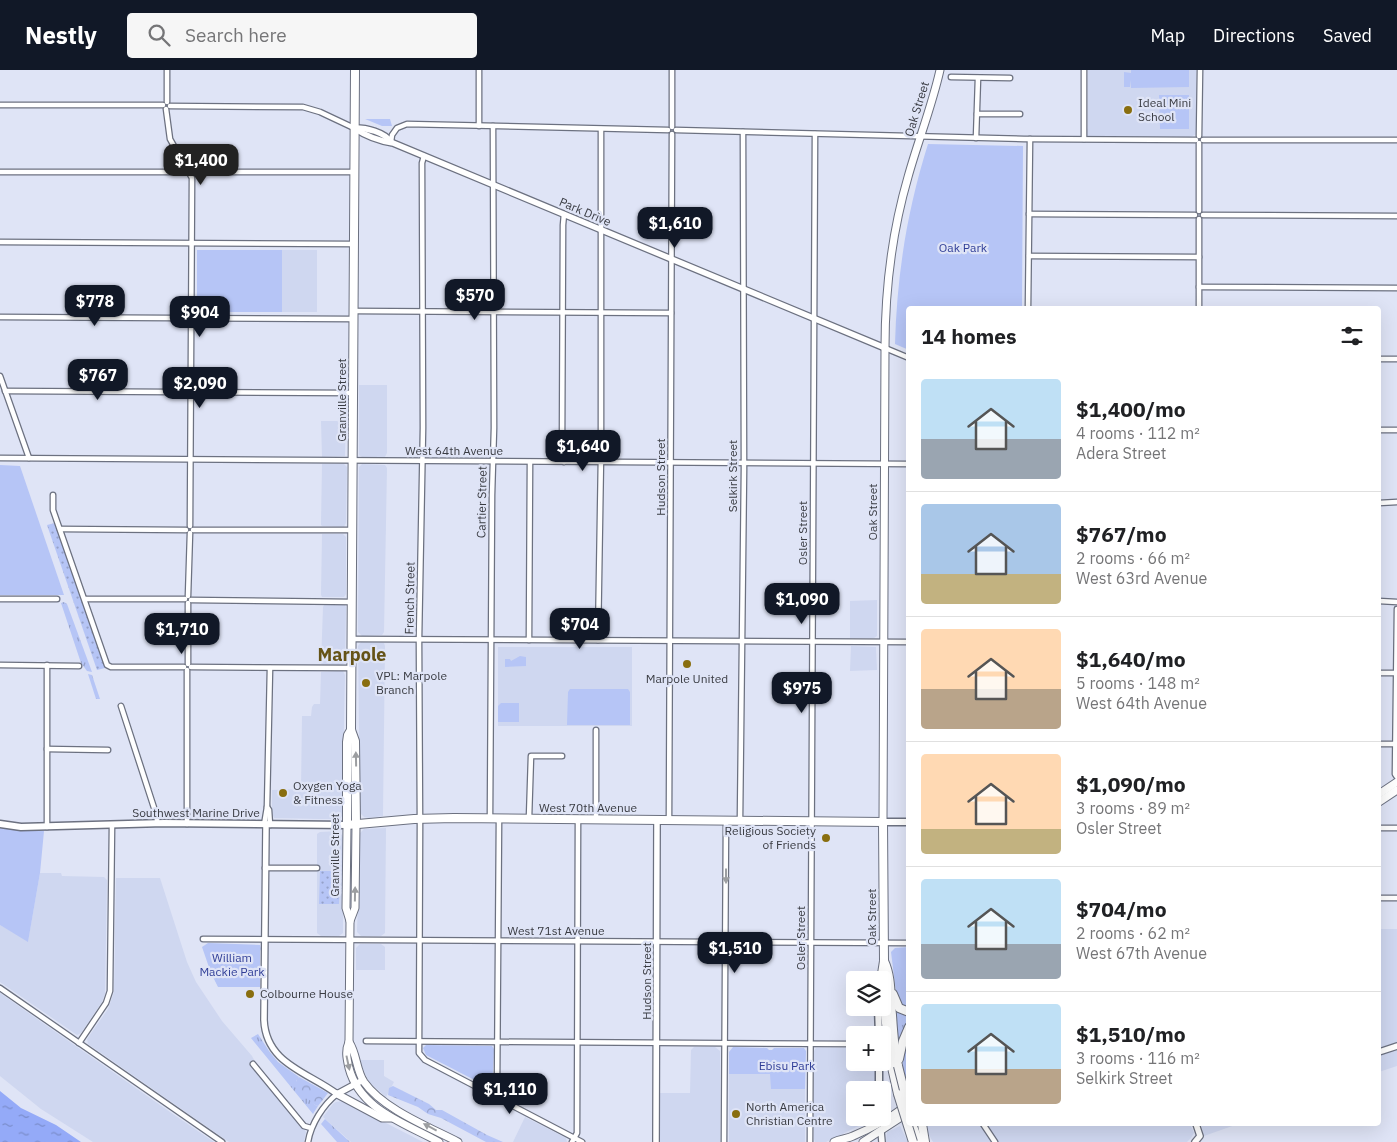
<!DOCTYPE html>
<html lang="en">
<head>
<meta charset="utf-8">
<style>
	:root { --surface:#fff; --page:#f6f6f6; --text:#202124; --muted:#757577; --line:#e0e0e0; --accent:#111827 }
	body { margin:0; font-family:"IBM Plex Sans",sans-serif; background:var(--page); color:var(--text); height:100vh; display:flex; flex-direction:column; font-size:19px; white-space:nowrap }
	* { box-sizing:border-box; margin:0 }
	p { font-size:16px; color:var(--muted) }
	.icon { flex:none; width:28px; height:28px; fill:none; stroke:currentColor; stroke-width:2; stroke-linecap:round; stroke-linejoin:round }
	.map { position:relative; flex:1; overflow:hidden }
	.drawer { position:absolute; left:906px; top:236px; width:475px; height:820px; display:flex; flex-direction:column; background:var(--surface); border-radius:5px; box-shadow:0 5px 20px #0002 }
	.drawer>* { flex:none }
	.tools { position:absolute; left:846px; top:901px; display:grid; gap:10px }
	.tools a { display:grid; place-items:center; width:45px; height:45px; border-radius:5px; background:var(--surface); box-shadow:0 5px 20px #0002; font-size:25px }
	.price { position:absolute; translate:-50% -42px; padding:0 11px; border-radius:10px; background:var(--accent); color:#fff; font-size:16px; line-height:32px; filter:drop-shadow(0 1px 2px #0008) }
	.price::after { content:''; position:absolute; left:50%; top:30px; width:15px; height:11px; margin-left:-8px; background:inherit; clip-path:polygon(0 0,100% 0,50% 100%) }
	.price.selected { background:#222; color:#fff }
	ul { padding:0; list-style:none }
	li { display:flex; align-items:center; gap:15px; height:125px; padding:0 15px }
	li+li { border-top:1px solid var(--line) }
	li span { display:grid; place-items:center; flex:none; width:140px; height:100px; border-radius:5px; color:#555 }
	li>.icon { margin-inline-start:auto }
	span .icon { width:60px; height:60px; fill:#fffc; stroke-width:1 }
	li b { font-size:21px }
	h2 { display:flex; justify-content:space-between; align-items:center; height:60px; padding:0 15px; font-size:21px }
	header { display:flex; align-items:center; gap:30px; box-sizing:border-box; height:70px; padding:0 25px; background:var(--accent); color:#fff }
	header strong { font-size:24px }
	nav { display:flex; gap:28px; margin-inline-start:auto; font-size:18px }
	.search { width:350px; height:45px; background:var(--page); display:flex; align-items:center; gap:12px; box-sizing:border-box; padding:0 18px; border-radius:5px; color:var(--muted); font-size:19px }
	.map>svg:first-child { display:block }
	.built { fill:#cfd7f0 }
	.grass { fill:url(#grass-tufts) }
	.forest { fill:url(#forest-crowns) }
	.park { fill:#b6c5f6 }
	.garden { fill:url(#garden-dots) }
	.water { fill:url(#water-ripples) }
	.lines { fill:none; stroke-linecap:round; stroke-linejoin:round }
	.minor-casing { stroke:#6c7180; stroke-width:7 }
	.tertiary-casing { stroke:#6c7180; stroke-width:8 }
	.secondary-casing { stroke:#6c7180; stroke-width:9 }
	.primary-casing { stroke:#6c7180; stroke-width:9 }
	.trunk-casing { stroke:#6c7180; stroke-width:10 }
	.minor { stroke:#fff; stroke-width:4.5 }
	.tertiary { stroke:#fff; stroke-width:5.5 }
	.secondary { stroke:#fff; stroke-width:6 }
	.primary { stroke:#fff; stroke-width:7 }
	.trunk { stroke:#fff; stroke-width:8 }
	.trunk-bridge-casing { stroke:#6c7180; stroke-width:10; stroke-linecap:butt }
	.trunk-bridge { stroke:#fff; stroke-width:8 }
	.oneway { fill:#9c9ea1 }
	.poi-dot { fill:#896e0f; stroke:#dfe4f6; stroke-width:2 }
	.labels { text-anchor:middle; stroke-width:4.5; stroke-linejoin:round; paint-order:stroke }
	.poi-label { font-size:12px; fill:#3a3c43; stroke:#dfe4f6; text-anchor:start }
	.street-label { font-size:12px; fill:#3a3c43; stroke:#dfe4f6 }
	.park-label { font-size:12px; fill:#303e97; stroke:#dfe4f6 }
	.district-label { font-size:18px; font-weight:bold; fill:#655317; stroke:#dfe4f6 }
</style>
</head>
<body>
<header>
<strong>Nestly</strong>
<div class="search"><svg class="icon" aria-label="search" viewBox="0 0 24 24"><circle cx="10" cy="10" r="6"/><path d="M15 15l6 6"/></svg>Search here</div>
<nav><a>Map</a><a>Directions</a><a>Saved</a></nav>
</header>
<div class="map">
<svg width="1397" height="1072" viewBox="0 0 1397 1072">
	<defs>
		<pattern id="grass-tufts" width="24" height="20" patternUnits="userSpaceOnUse" patternTransform="scale(1.25)"><rect width="24" height="20" fill="#b6c5f6"/><path d="M3 7l-1-3M5 7V3M7 7l1-3M15 17l-1-3M17 17v-4M19 17l1-3" fill="none" stroke="#95a1c9"/></pattern>
		<pattern id="forest-crowns" width="20" height="18" patternUnits="userSpaceOnUse" patternTransform="scale(1.25)"><rect width="20" height="18" fill="#b6c5f6"/><path d="M2 6a3 3 0 1 1 6 0M12 15a3 3 0 1 1 6 0" fill="none" stroke="#95a1c9"/></pattern>
		<pattern id="garden-dots" width="8" height="8" patternUnits="userSpaceOnUse" patternTransform="scale(1.25)"><rect width="8" height="8" fill="#b6c5f6"/><path d="M2 2h.1M6 6h.1" fill="none" stroke="#95a1c9" stroke-width="1.8" stroke-linecap="round"/></pattern>
		<pattern id="water-ripples" width="26" height="14" patternUnits="userSpaceOnUse" patternTransform="scale(1.25)"><rect width="26" height="14" fill="#94aaf8"/><path d="M2 4q2-2 4 0t4 0M15 11q2-2 4 0t4 0" fill="none" stroke="#7a8cca"/></pattern>
	</defs>
	<rect width="100%" height="100%" fill="#dfe4f6"/>
	<g class="built">
		<polygon points="1088,0 1196,0 1197,64 1190,67 1088,66 1086,64 1088,58"/>
		<rect x="282" y="180" width="35" height="62"/>
		<polygon points="359,315 387,315 387,383 385,387 362,387 359,385"/>
		<polygon points="321,351 346,351 345,386 322,387"/>
		<polygon points="322,394 344,394 347,397 346,453 344,457 322,456 321,455"/>
		<polygon points="362,394 385,395 387,398 384,562 382,565 362,566 358,562 359,397"/>
		<polygon points="322,464 343,464 346,467 346,524 344,527 322,527 321,525"/>
		<polygon points="877,530 877,566 874,568 850,568 850,531"/>
		<polygon points="344,534 346,537 345,593 341,595 321,594 323,537 324,535"/>
		<polygon points="361,572 384,573 385,576 383,744 383,746 369,748 364,747 360,743 358,576"/>
		<polygon points="851,576 876,577 877,600 850,601"/>
		<rect x="498" y="577" width="134" height="79"/>
		<polygon points="336,601 343,601 345,605 342,746 339,749 319,749 274,748 272,743 272,720 301,719 302,646 311,646 312,637 314,634 320,634 321,602"/>
		<polygon points="386,758 385,863 381,866 361,866 357,862 360,763 364,759"/>
		<polygon points="339,761 343,767 343,863 339,866 321,866 317,863 317,764 320,762"/>
		<polygon points="40,803 61,803 62,806 104,807 107,810 105,924 102,932 81,963 77,965 0,912 0,855 28,871"/>
		<polygon points="116,808 160,808 187,892 196,912 222,951 252,986 257,995 256,1000 305,1060 306,1062 304,1072 229,1072 88,974 87,969 108,939 114,922"/>
		<polygon points="1379,859 1397,859 1397,974 1379,980"/>
		<polygon points="360,874 381,874 385,877 385,900 356,900 356,878"/>
		<polygon points="0,923 170,1042 214,1072 93,1072 41,1039 0,1006"/>
		<polygon points="694,977 715,977 720,981 720,1072 660,1072 660,1023 690,1023 691,980"/>
		<polygon points="816,978 855,978 855,992 876,993 876,1020 855,1020 855,1048 875,1048 826,1072 815,1072 814,1069 814,981"/>
		<polygon points="1397,980 1397,996 1379,1002 1379,986"/>
		<polygon points="359,990 384,990 384,1006 394,1012 386,1027 369,1012"/>
		<polygon points="729,1004 771,1004 771,1019 805,1019 805,1072 729,1072"/>
		<polygon points="343,1031 347,1033 423,1072 351,1072 323,1047 333,1034 336,1032"/>
		<polygon points="525,1047 566,1068 567,1072 513,1072"/>
		<polygon points="924,1054 980,1054 993,1072 933,1072 926,1060"/>
		<polygon points="986,1054 1190,1054 1194,1063 1191,1068 1187,1072 998,1072"/>
		<polygon points="1201,1054 1238,1054 1204,1066"/>
		<polygon points="900,1056 908,1072 886,1072 887,1062"/>
	</g>
	<g class="grass">
		<polygon points="365,49 390,49 392,56 382,56"/>
		<polygon points="64,532 67,534 92,602 87,601 81,593 61,533"/>
		<polygon points="88,604 92,605 100,629 96,629"/>
		<polygon points="893,935 900,942 909,945 909,953 899,973 896,965"/>
		<polygon points="258,964 269,981 278,992 299,1007 296,1011 315,1035 318,1036 313,1044 251,968"/>
		<path d="M909,964V1027C902,1002 899,990 909,964Z"/>
		<polygon points="325,1049 350,1072 337,1072 321,1054"/>
	</g>
	<g class="forest">
		<polygon points="299,1007 328,1023 318,1036 315,1035 299,1020 296,1011"/>
		<polygon points="393,1016 429,1034 436,1040 442,1040 487,1065 503,1072 486,1072 441,1048 428,1044 418,1037 388,1025 389,1018"/>
	</g>
	<g class="park">
		<polygon points="1131,0 1189,0 1189,17 1131,18 1131,10 1130,17 1124,17 1124,2 1131,3"/>
		<polygon points="1159,25 1189,25 1189,59 1160,59"/>
		<path d="M928,74L1023,76L1022,239H909V280L895,274C897,204 907,141 928,74Z"/>
		<rect x="197" y="180" width="85" height="62"/>
		<polygon points="0,395 20,396 64,525 0,525"/>
		<polygon points="520,586 526,587 526,596 505,597 505,589 510,589 511,591"/>
		<polygon points="570,619 628,619 630,622 630,655 567,655 568,622"/>
		<polygon points="501,633 519,633 519,652 498,652 498,636"/>
		<polygon points="0,757 21,761 44,761 40,803 28,872 0,855"/>
		<polygon points="208,873 260,875 261,879 260,881 260,917 218,917 211,903 202,877"/>
		<polygon points="909,877 909,939 904,938 897,930 891,882 895,878"/>
		<polygon points="426,975 492,976 494,979 492,1019 426,985 423,978"/>
		<polygon points="733,977 767,978 769,980 772,980 774,978 804,978 806,981 805,1019 771,1019 770,1004 729,1004 729,982"/>
	</g>
	<g class="garden">
		<polygon points="55,453 105,598 97,600 47,455"/>
		<polygon points="320,801 340,801 339,834 319,834"/>
	</g>
	<polygon class="water" points="0,1021 21,1038 56,1055 81,1072 0,1072"/>
	<g class="lines">
		<defs>
			<g id="minor">
				<polyline points="167,0 167,32"/>
				<polyline points="1084,0 1084,69"/>
				<polyline points="951,7 1010,8"/>
				<polyline points="0,35 163,35"/>
				<polyline points="170,36 303,37 320,42 354,58"/>
				<polyline points="166,39 170,69 192,108 190,456"/>
				<polyline points="977,44 1020,44"/>
				<polyline points="479,56 479,0"/>
				<polyline points="672,57 672,0"/>
				<polyline points="676,60 1024,69 1196,70"/>
				<polyline points="1199,66 1200,0"/>
				<polyline points="976,68 978,8"/>
				<polyline points="1203,70 1397,70"/>
				<polyline points="391,72 392,65 397,58 407,54 668,60"/>
				<polyline points="424,86 422,93 423,358 419,570 420,756 419,983 425,990 582,1072"/>
				<polyline points="0,102 354,102"/>
				<polyline points="1199,141 1199,73"/>
				<polyline points="1029,144 1195,145"/>
				<polyline points="1203,145 1397,146"/>
				<polyline points="0,172 354,174"/>
				<polyline points="1029,186 1199,187"/>
				<polyline points="1199,217 1397,218"/>
				<polyline points="1028,239 1030,69"/>
				<polyline points="1199,239 1199,149"/>
				<polyline points="353,241 671,243"/>
				<polyline points="0,247 353,249"/>
				<polyline points="885,278 909,288"/>
				<polyline points="1379,289 1397,289"/>
				<polyline points="0,306 29,388"/>
				<polyline points="5,321 353,323"/>
				<polyline points="1379,360 1397,360"/>
				<polyline points="0,388 909,394"/>
				<polyline points="564,392 562,385 563,155 564,144"/>
				<polyline points="53,425 53,440 107,595 111,597 184,597"/>
				<polyline points="1379,433 1397,432"/>
				<polyline points="60,459 186,460"/>
				<polyline points="193,460 352,460"/>
				<polyline points="188,526 190,463"/>
				<polyline points="0,529 57,529"/>
				<polyline points="85,529 185,529"/>
				<polyline points="191,530 352,532"/>
				<polyline points="1379,531 1397,532"/>
				<polyline points="1397,539 1395,704 1397,707"/>
				<polyline points="352,569 909,572"/>
				<polyline points="529,570 530,392"/>
				<polyline points="598,570 601,386 601,59"/>
				<polyline points="188,594 188,533"/>
				<polyline points="0,595 79,596"/>
				<polyline points="191,597 352,598"/>
				<polyline points="1379,603 1396,603"/>
				<polyline points="121,636 157,747 157,753"/>
				<polyline points="1379,674 1396,674"/>
				<polyline points="47,679 108,680"/>
				<polyline points="490,748 492,425 494,358 493,56"/>
				<polyline points="529,748 531,686 562,686"/>
				<polyline points="596,749 596,660"/>
				<polyline points="669,749 672,64"/>
				<polyline points="740,750 744,399 743,62"/>
				<polyline points="187,754 187,600"/>
				<polyline points="264,755 267,737"/>
				<polyline points="270,755 269,740 267,737 270,598"/>
				<polyline points="47,757 47,595"/>
				<polyline points="1379,758 1397,758"/>
				<polyline points="265,798 317,798"/>
				<polyline points="1379,828 1397,828"/>
				<polyline points="203,869 909,873"/>
				<polyline points="0,918 222,1072"/>
				<polyline points="366,971 855,974"/>
				<polyline points="79,973 106,933 110,921 112,755"/>
				<polyline points="253,994 304,1056 311,1058"/>
				<polyline points="495,1026 497,1022 499,748"/>
				<polyline points="983,1054 995,1072"/>
				<path d="M308,1072C311,1054 323,1035 337,1024"/>
				<polyline points="572,1072 577,1063 578,749"/>
				<polyline points="724,1072 726,750"/>
				<polyline points="810,1072 815,64"/>
			</g>
			<g id="tertiary">
				<path d="M354,58C366,66 379,71 393,73L885,278"/>
				<path d="M355,58C367,58 384,62 391,72"/>
				<path d="M266,755L264,950C266,994 308,1002 337,1024L363,1010"/>
				<polyline points="1379,982 1397,976"/>
				<polyline points="881,1061 882,1072"/>
				<polyline points="656,1072 657,749"/>
				<polyline points="1195,1072 1200,1066 1196,1054"/>
			</g>
			<g id="secondary">
				<polyline points="883,752 909,752"/>
				<polyline points="0,754 21,757 164,753 347,755"/>
				<polyline points="878,938 879,965"/>
				<polyline points="879,992 879,1020"/>
			</g>
			<g id="primary">
				<polyline points="1379,724 1397,712"/>
				<polyline points="1379,732 1397,720"/>
				<path d="M883,752L885,278C885,220 892,162 908,107C918,71 932,36 940,0"/>
				<path d="M356,754L355,838L350,851L349,972C345,981 347,989 349,998C360,1040 405,1053 439,1072"/>
				<polyline points="347,755 346,838 350,851"/>
				<path d="M349,972C357,984 356,1000 364,1012C383,1039 429,1057 458,1072"/>
				<polyline points="337,1024 382,1048 391,1048"/>
				<path d="M834,1072C840,1069 847,1069 853,1066C872,1058 890,1048 906,1036"/>
				<polyline points="863,1072 909,1042"/>
			</g>
			<g id="trunk">
				<polyline points="355,0 351,660 355,671 356,754"/>
				<polyline points="351,660 348,665 347,672 347,755 414,749 454,748 883,752 884,891 881,910"/>
				<path d="M884,891C892,908 890,927 892,945C893,962 894,979 898,996"/>
				<polyline points="882,921 891,993 898,1024"/>
				<polyline points="893,924 899,938 909,942"/>
				<polyline points="899,989 903,971 909,957"/>
				<polyline points="912,1054 919,1072"/>
				<polyline points="922,1054 925,1072"/>
			</g>
		</defs>
		<use href="#minor" class="minor-casing"/>
		<use href="#tertiary" class="tertiary-casing"/>
		<use href="#secondary" class="secondary-casing"/>
		<use href="#primary" class="primary-casing"/>
		<use href="#trunk" class="trunk-casing"/>
		<use href="#minor" class="minor"/>
		<use href="#tertiary" class="tertiary"/>
		<use href="#secondary" class="secondary"/>
		<use href="#primary" class="primary"/>
		<use href="#trunk" class="trunk"/>
		<defs>
			<g id="trunk-bridge">
				<polyline points="898,996 909,1040"/>
				<polyline points="898,1024 913,1072"/>
			</g>
		</defs>
		<use href="#trunk-bridge" class="trunk-bridge-casing"/>
		<use href="#trunk-bridge" class="trunk-bridge"/>
	</g>
	<defs><path id="oneway-solid" d="M-6-.8H1V-3.2L6.5 0L1 3.2V.8H-6Z" transform="scale(1.25)"/></defs>
	<g class="oneway">
		<use href="#oneway-solid" transform="translate(356 689) rotate(-91)"/>
		<use href="#oneway-solid" transform="translate(726 806) rotate(90)"/>
		<use href="#oneway-solid" transform="translate(355 824) rotate(-89)"/>
		<use href="#oneway-solid" transform="translate(348 993) rotate(78)"/>
		<use href="#oneway-solid" transform="translate(430 1057) rotate(-152)"/>
	</g>
	<g class="poi-dot">
		<circle cx="1128" cy="40" r="5"/>
		<circle cx="687" cy="594" r="5"/>
		<circle cx="366" cy="613" r="5"/>
		<circle cx="283" cy="723" r="5"/>
		<circle cx="826" cy="768" r="5"/>
		<circle cx="250" cy="924" r="5"/>
		<circle cx="736" cy="1044" r="5"/>
	</g>
	<g class="labels">
		<g class="poi-label">
			<text x="1138" y="37">Ideal Mini<tspan x="1138" dy="14">School</tspan></text>
			<text x="376" y="610">VPL: Marpole<tspan x="376" dy="14">Branch</tspan></text>
			<text x="687" y="613" text-anchor="middle">Marpole United</text>
			<text x="293" y="720">Oxygen Yoga<tspan x="293" dy="14">&amp; Fitness</tspan></text>
			<text x="816" y="765" text-anchor="end">Religious Society<tspan x="816" dy="14">of Friends</tspan></text>
			<text x="260" y="928">Colbourne House</text>
			<text x="746" y="1041">North America<tspan x="746" dy="14">Christian Centre</tspan></text>
		</g>
		<g class="street-label">
			<text transform="translate(917 39) rotate(-73)" y="4">Oak Street</text>
			<text transform="translate(585 142) rotate(23)" y="4">Park Drive</text>
			<text transform="translate(342 330) rotate(-90)" y="4">Granville Street</text>
			<text x="454" y="385">West 64th Avenue</text>
			<text transform="translate(733 406) rotate(-90)" y="4">Selkirk Street</text>
			<text transform="translate(661 407) rotate(-90)" y="4">Hudson Street</text>
			<text transform="translate(482 432) rotate(-89)" y="4">Cartier Street</text>
			<text transform="translate(873 442) rotate(-90)" y="4">Oak Street</text>
			<text transform="translate(803 463) rotate(-90)" y="4">Osler Street</text>
			<text transform="translate(410 528) rotate(-89)" y="4">French Street</text>
			<text x="588" y="742">West 70th Avenue</text>
			<text x="196" y="747">Southwest Marine Drive</text>
			<text transform="translate(335 785) rotate(-90)" y="4">Granville Street</text>
			<text transform="translate(872 847) rotate(-90)" y="4">Oak Street</text>
			<text x="556" y="865">West 71st Avenue</text>
			<text transform="translate(801 868) rotate(-90)" y="4">Osler Street</text>
			<text transform="translate(647 911) rotate(-90)" y="4">Hudson Street</text>
		</g>
		<g class="park-label">
			<text x="963" y="182">Oak Park</text>
			<text x="232" y="892">William<tspan x="232" dy="14">Mackie Park</tspan></text>
			<text x="787" y="1000">Ebisu Park</text>
		</g>
		<g class="district-label">
			<text x="352" y="591">Marpole</text>
		</g>
	</g>
</svg>
<div class="tools">
<a><svg class="icon" aria-label="layers" viewBox="0 0 24 24"><path d="M12 4l9 5-9 5-9-5zM3 14l9 5 9-5"/></svg></a>
<a>+</a>
<a>−</a>
</div>
<b class="price selected" style="left:201px;top:116px">$1,400</b>
<b class="price" style="left:675px;top:179px">$1,610</b>
<b class="price" style="left:475px;top:251px">$570</b>
<b class="price" style="left:95px;top:257px">$778</b>
<b class="price" style="left:200px;top:268px">$904</b>
<b class="price" style="left:98px;top:331px">$767</b>
<b class="price" style="left:200px;top:339px">$2,090</b>
<b class="price" style="left:583px;top:402px">$1,640</b>
<b class="price" style="left:802px;top:555px">$1,090</b>
<b class="price" style="left:580px;top:580px">$704</b>
<b class="price" style="left:182px;top:585px">$1,710</b>
<b class="price" style="left:802px;top:644px">$975</b>
<b class="price" style="left:735px;top:904px">$1,510</b>
<b class="price" style="left:510px;top:1045px">$1,110</b>
<section class="drawer">
<h2>14 homes<svg class="icon" aria-label="filters" viewBox="0 0 24 24"><path d="M4 7h16M4 17h16"/><circle cx="9" cy="7" r="2"/><circle cx="15" cy="17" r="2"/></svg></h2>
<ul>
<li><span style="background:linear-gradient(#bfe0f5 60%,#9aa5b1 0)"><svg class="icon" aria-label="home" viewBox="0 0 24 24"><path d="M3 11l9-7 9 7M6 9v11h12V9"/></svg></span><div><b>$1,400/mo</b><p>4 rooms · 112 m²</p><p>Adera Street</p></div></li>
<li><span style="background:linear-gradient(#a9c7e8 70%,#c2b280 0)"><svg class="icon" aria-label="home" viewBox="0 0 24 24"><path d="M3 11l9-7 9 7M6 9v11h12V9"/></svg></span><div><b>$767/mo</b><p>2 rooms · 66 m²</p><p>West 63rd Avenue</p></div></li>
<li><span style="background:linear-gradient(#ffd9b3 60%,#b9a48a 0)"><svg class="icon" aria-label="home" viewBox="0 0 24 24"><path d="M3 11l9-7 9 7M6 9v11h12V9"/></svg></span><div><b>$1,640/mo</b><p>5 rooms · 148 m²</p><p>West 64th Avenue</p></div></li>
<li><span style="background:linear-gradient(#ffd9b3 75%,#c2b280 0)"><svg class="icon" aria-label="home" viewBox="0 0 24 24"><path d="M3 11l9-7 9 7M6 9v11h12V9"/></svg></span><div><b>$1,090/mo</b><p>3 rooms · 89 m²</p><p>Osler Street</p></div></li>
<li><span style="background:linear-gradient(#bfe0f5 65%,#9aa5b1 0)"><svg class="icon" aria-label="home" viewBox="0 0 24 24"><path d="M3 11l9-7 9 7M6 9v11h12V9"/></svg></span><div><b>$704/mo</b><p>2 rooms · 62 m²</p><p>West 67th Avenue</p></div></li>
<li><span style="background:linear-gradient(#bfe0f5 65%,#b9a48a 0)"><svg class="icon" aria-label="home" viewBox="0 0 24 24"><path d="M3 11l9-7 9 7M6 9v11h12V9"/></svg></span><div><b>$1,510/mo</b><p>3 rooms · 116 m²</p><p>Selkirk Street</p></div></li>
</ul>
</section>
</div>
</body>
</html>
